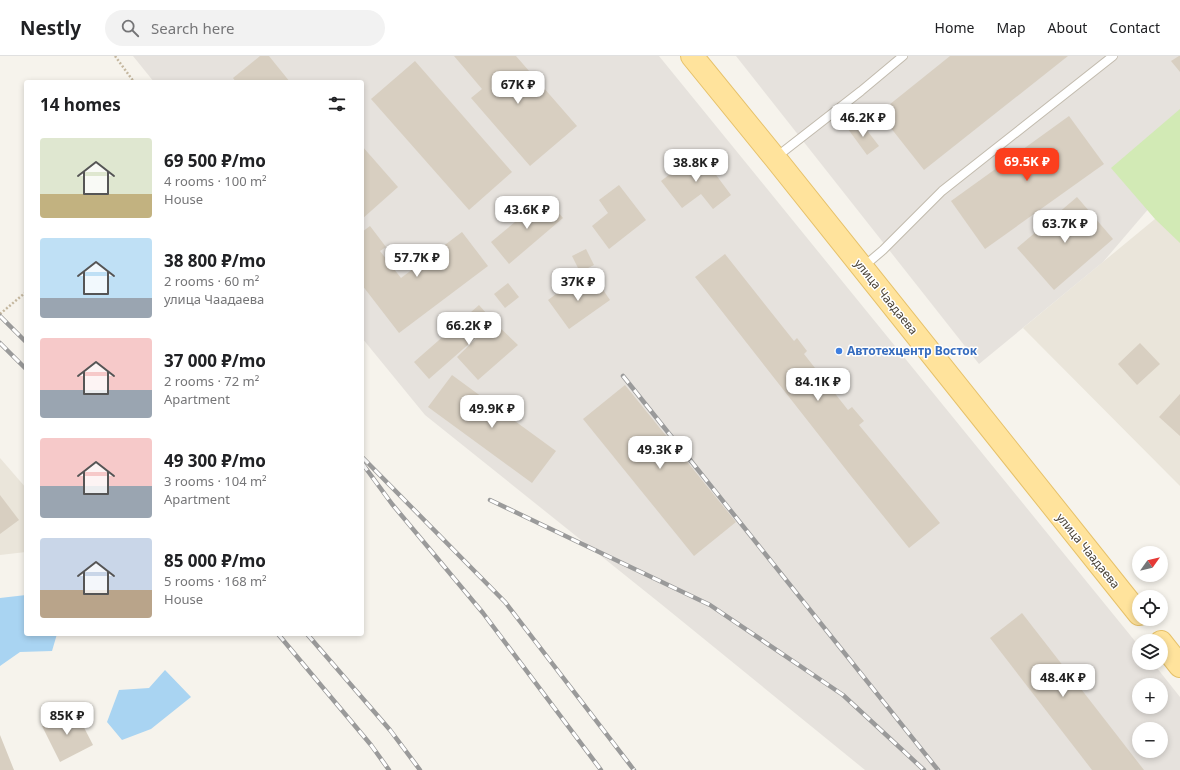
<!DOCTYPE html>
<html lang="en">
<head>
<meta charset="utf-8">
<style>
	:root { --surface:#fff; --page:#f2f2f2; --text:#202124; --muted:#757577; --line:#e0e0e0; --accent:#fc3f1d }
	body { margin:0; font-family:"Noto Sans",sans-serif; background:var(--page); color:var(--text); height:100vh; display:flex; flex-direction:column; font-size:15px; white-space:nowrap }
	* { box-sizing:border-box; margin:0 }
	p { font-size:13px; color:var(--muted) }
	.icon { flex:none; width:22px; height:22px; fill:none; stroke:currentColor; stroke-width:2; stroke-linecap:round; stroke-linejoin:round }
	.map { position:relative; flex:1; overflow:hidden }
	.drawer { position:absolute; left:24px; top:24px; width:340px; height:556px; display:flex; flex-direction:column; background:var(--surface); border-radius:4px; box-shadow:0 2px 6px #0003 }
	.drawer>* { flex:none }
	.needle { width:26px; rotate:56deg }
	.tools { position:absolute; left:1132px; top:490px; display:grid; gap:8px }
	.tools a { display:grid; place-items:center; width:36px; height:36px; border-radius:50%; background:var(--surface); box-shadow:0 2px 6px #0003; font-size:20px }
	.price { position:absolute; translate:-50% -34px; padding:0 9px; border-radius:8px; background:#fff; color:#222; font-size:13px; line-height:26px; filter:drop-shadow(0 1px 2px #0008) }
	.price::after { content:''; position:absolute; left:50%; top:24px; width:12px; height:9px; margin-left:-6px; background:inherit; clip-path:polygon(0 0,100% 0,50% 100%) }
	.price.on { background:var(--accent); color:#fff }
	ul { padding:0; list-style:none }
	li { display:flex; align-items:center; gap:12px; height:100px; padding:0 16px }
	li span { display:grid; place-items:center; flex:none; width:112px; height:80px; border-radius:4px; color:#555 }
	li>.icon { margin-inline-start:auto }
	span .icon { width:48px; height:48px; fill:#fffc; stroke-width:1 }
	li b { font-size:17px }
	h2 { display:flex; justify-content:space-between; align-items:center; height:48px; padding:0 16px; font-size:17px }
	header { display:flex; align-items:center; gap:24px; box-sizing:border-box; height:56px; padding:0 20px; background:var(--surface); border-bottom:1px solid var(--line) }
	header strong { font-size:19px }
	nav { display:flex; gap:22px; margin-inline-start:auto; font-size:14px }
	.search { width:280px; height:36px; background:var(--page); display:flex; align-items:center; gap:10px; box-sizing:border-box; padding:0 14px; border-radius:22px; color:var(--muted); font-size:15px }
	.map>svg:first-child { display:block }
	.residential { fill:#eae5da }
	.industrial { fill:#e6e2dd; fill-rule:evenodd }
	.green { fill:#d2eab5 }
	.water { fill:#a9d4f2 }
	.building { fill:#d8cfc1 }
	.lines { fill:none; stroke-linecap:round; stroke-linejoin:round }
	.lane-casing { stroke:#c2bbae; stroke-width:10 }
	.primary-casing { stroke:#e6c16a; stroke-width:24 }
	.path { stroke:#c4b79f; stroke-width:2.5; stroke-dasharray:2 2; stroke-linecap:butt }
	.lane { stroke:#fff; stroke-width:8 }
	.primary { stroke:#ffe39c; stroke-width:22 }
	.rail-casing { stroke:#9a9a9a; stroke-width:4.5 }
	.rail { stroke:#fff; stroke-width:3; stroke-dasharray:9; stroke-linecap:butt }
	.shop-dot { fill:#3f7fe0; stroke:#fff; stroke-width:1.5 }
	.labels { text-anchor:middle; stroke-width:3; stroke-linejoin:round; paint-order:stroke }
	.street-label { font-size:12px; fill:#4b4439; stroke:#fff }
	.shop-label { font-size:12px; font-weight:bold; fill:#366cbe; stroke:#fff; text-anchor:start }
</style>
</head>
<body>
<header>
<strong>Nestly</strong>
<div class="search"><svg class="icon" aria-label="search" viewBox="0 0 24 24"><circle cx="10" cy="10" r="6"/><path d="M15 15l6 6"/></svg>Search here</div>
<nav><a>Home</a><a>Map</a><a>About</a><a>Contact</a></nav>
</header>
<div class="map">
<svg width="1180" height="714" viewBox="0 0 1180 714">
	<rect width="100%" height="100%" fill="#f6f3ec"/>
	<g class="residential">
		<polygon points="1155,163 1180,163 1180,430 1023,272"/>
		<polygon points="0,402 26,432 26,496 0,499"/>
	</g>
	<g class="industrial">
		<path d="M133,0H659L1139,590V607H1153L1180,641V714H865L661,548L425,359L362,282V26H154ZM1139,629H1161V651H1139ZM1139,673H1161V695H1139Z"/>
		<polygon points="736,0 1180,0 1180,116 1103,206 979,308"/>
	</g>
	<polygon class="green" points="1180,53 1180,187 1155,163 1111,112"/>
	<g class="water">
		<polygon points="26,539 26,578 57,578 52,595 20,596 0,610 0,542"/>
		<polygon points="165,614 191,641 151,673 122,684 107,666 119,634 149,632"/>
	</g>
	<g class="building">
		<polygon points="260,0 269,0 290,26 236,26 233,22"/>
		<polygon points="454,0 516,0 577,70 530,110 471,42 482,33"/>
		<polygon points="950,0 1068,0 924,114 879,57"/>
		<polygon points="1179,0 1180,0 1180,16 1171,5"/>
		<polygon points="415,5 512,116 469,154 371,43"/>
		<polygon points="1069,60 1104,108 985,193 951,145"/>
		<polygon points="859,64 879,90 867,99 848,73"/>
		<polygon points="362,90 398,131 362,163"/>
		<polygon points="699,96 731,139 713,153 701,138 682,152 661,125"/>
		<polygon points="619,129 646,164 609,193 592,170 608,157 599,144"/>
		<polygon points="545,141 563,162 509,208 491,186"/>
		<polygon points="1077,141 1113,183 1054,234 1017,192"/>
		<polygon points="370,170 386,191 380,195 401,222 462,176 488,210 399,277 362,229 362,176"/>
		<polygon points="586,193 594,209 580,216 572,200"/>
		<polygon points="725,198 794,285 797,282 807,295 804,298 848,354 852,351 864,365 859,369 940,467 909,492 851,420 695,221"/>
		<polygon points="575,224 583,235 597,225 610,244 569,273 548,244"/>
		<polygon points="508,227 519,241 505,252 494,238"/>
		<polygon points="479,249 494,266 518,289 478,324 457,301 487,272 429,323 414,306"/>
		<polygon points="1140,287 1160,308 1137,329 1118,308"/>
		<polygon points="452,319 556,395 532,427 428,351"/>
		<polygon points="625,329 736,466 694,500 583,363"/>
		<polygon points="1180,338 1180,380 1159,361"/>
		<polygon points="0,439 19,464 0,478"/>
		<polygon points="1022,557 1144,714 1092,714 990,582"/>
		<polygon points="75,654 93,689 60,706 42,670"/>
		<polygon points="0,679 14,714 0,714"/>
	</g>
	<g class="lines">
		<defs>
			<g id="lane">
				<polyline points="775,102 861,35 903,0"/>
				<polyline points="863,211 883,194 942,135 1113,0"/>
			</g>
			<g id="primary">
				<polyline points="692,0 775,102 1139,558"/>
				<polyline points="1161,586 1180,610"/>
			</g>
		</defs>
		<use href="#lane" class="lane-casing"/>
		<use href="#primary" class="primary-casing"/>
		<g class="path">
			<polyline points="115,0 134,26"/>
			<polyline points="0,258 26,236"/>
		</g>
		<use href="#lane" class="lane"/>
		<use href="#primary" class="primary"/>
		<defs>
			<g id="rail">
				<polyline points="0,260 26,286"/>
				<polyline points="0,287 26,313"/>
				<polyline points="623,320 938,714"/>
				<polyline points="362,401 505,546 634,714"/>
				<polyline points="362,407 392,448 483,557 601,714"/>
				<polyline points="490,444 710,549 843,639 924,714"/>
				<polyline points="278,578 371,689 389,714"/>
				<polyline points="307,578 390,674 420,714"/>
			</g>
		</defs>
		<use href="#rail" class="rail-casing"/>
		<use href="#rail" class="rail"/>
	</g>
	<circle class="shop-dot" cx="839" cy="295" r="4"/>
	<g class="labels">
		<g class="street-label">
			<text transform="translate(886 241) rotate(51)" y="4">улица Чаадаева</text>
			<text transform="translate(1088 495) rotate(51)" y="4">улица Чаадаева</text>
		</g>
		<g class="shop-label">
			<text x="847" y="299">Автотехцентр Восток</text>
		</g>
	</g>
</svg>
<div class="tools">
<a><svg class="needle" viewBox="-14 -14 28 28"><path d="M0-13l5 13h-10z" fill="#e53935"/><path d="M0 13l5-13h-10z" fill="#757577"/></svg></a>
<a><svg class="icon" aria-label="locate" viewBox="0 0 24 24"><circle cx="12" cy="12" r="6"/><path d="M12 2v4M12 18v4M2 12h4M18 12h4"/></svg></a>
<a><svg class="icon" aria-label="layers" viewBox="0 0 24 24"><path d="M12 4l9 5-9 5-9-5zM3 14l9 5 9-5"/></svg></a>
<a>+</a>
<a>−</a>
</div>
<b class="price" style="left:518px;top:49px">67K ₽</b>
<b class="price" style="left:863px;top:82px">46.2K ₽</b>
<b class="price on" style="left:1027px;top:126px">69.5K ₽</b>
<b class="price" style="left:696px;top:127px">38.8K ₽</b>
<b class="price" style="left:527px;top:174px">43.6K ₽</b>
<b class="price" style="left:1065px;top:188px">63.7K ₽</b>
<b class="price" style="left:417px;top:222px">57.7K ₽</b>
<b class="price" style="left:578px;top:246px">37K ₽</b>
<b class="price" style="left:469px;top:290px">66.2K ₽</b>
<b class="price" style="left:818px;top:346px">84.1K ₽</b>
<b class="price" style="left:492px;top:373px">49.9K ₽</b>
<b class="price" style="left:660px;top:414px">49.3K ₽</b>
<b class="price" style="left:1063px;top:642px">48.4K ₽</b>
<b class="price" style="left:67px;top:680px">85K ₽</b>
<section class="drawer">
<h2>14 homes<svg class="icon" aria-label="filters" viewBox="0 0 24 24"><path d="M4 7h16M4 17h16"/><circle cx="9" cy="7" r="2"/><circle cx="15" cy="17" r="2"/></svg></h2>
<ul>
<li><span style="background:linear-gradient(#dfe7d0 70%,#c2b280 0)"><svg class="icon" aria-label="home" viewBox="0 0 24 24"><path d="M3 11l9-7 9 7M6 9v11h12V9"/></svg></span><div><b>69 500 ₽/mo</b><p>4 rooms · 100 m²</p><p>House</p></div></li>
<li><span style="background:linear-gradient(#bfe0f5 75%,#9aa5b1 0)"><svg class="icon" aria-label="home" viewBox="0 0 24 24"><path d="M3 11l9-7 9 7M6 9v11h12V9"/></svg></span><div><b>38 800 ₽/mo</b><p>2 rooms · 60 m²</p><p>улица Чаадаева</p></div></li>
<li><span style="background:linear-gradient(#f6c9c9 65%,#9aa5b1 0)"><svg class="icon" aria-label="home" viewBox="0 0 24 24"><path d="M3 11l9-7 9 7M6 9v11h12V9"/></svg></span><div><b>37 000 ₽/mo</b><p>2 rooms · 72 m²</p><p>Apartment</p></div></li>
<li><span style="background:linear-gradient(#f6c9c9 60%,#9aa5b1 0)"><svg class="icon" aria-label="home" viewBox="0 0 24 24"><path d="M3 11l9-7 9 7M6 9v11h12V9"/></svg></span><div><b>49 300 ₽/mo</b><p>3 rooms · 104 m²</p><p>Apartment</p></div></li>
<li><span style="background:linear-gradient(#c9d6e8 65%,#b9a48a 0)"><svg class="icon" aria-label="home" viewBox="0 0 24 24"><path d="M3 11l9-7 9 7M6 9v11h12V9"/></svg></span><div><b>85 000 ₽/mo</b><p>5 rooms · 168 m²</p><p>House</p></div></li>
</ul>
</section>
</div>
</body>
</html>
